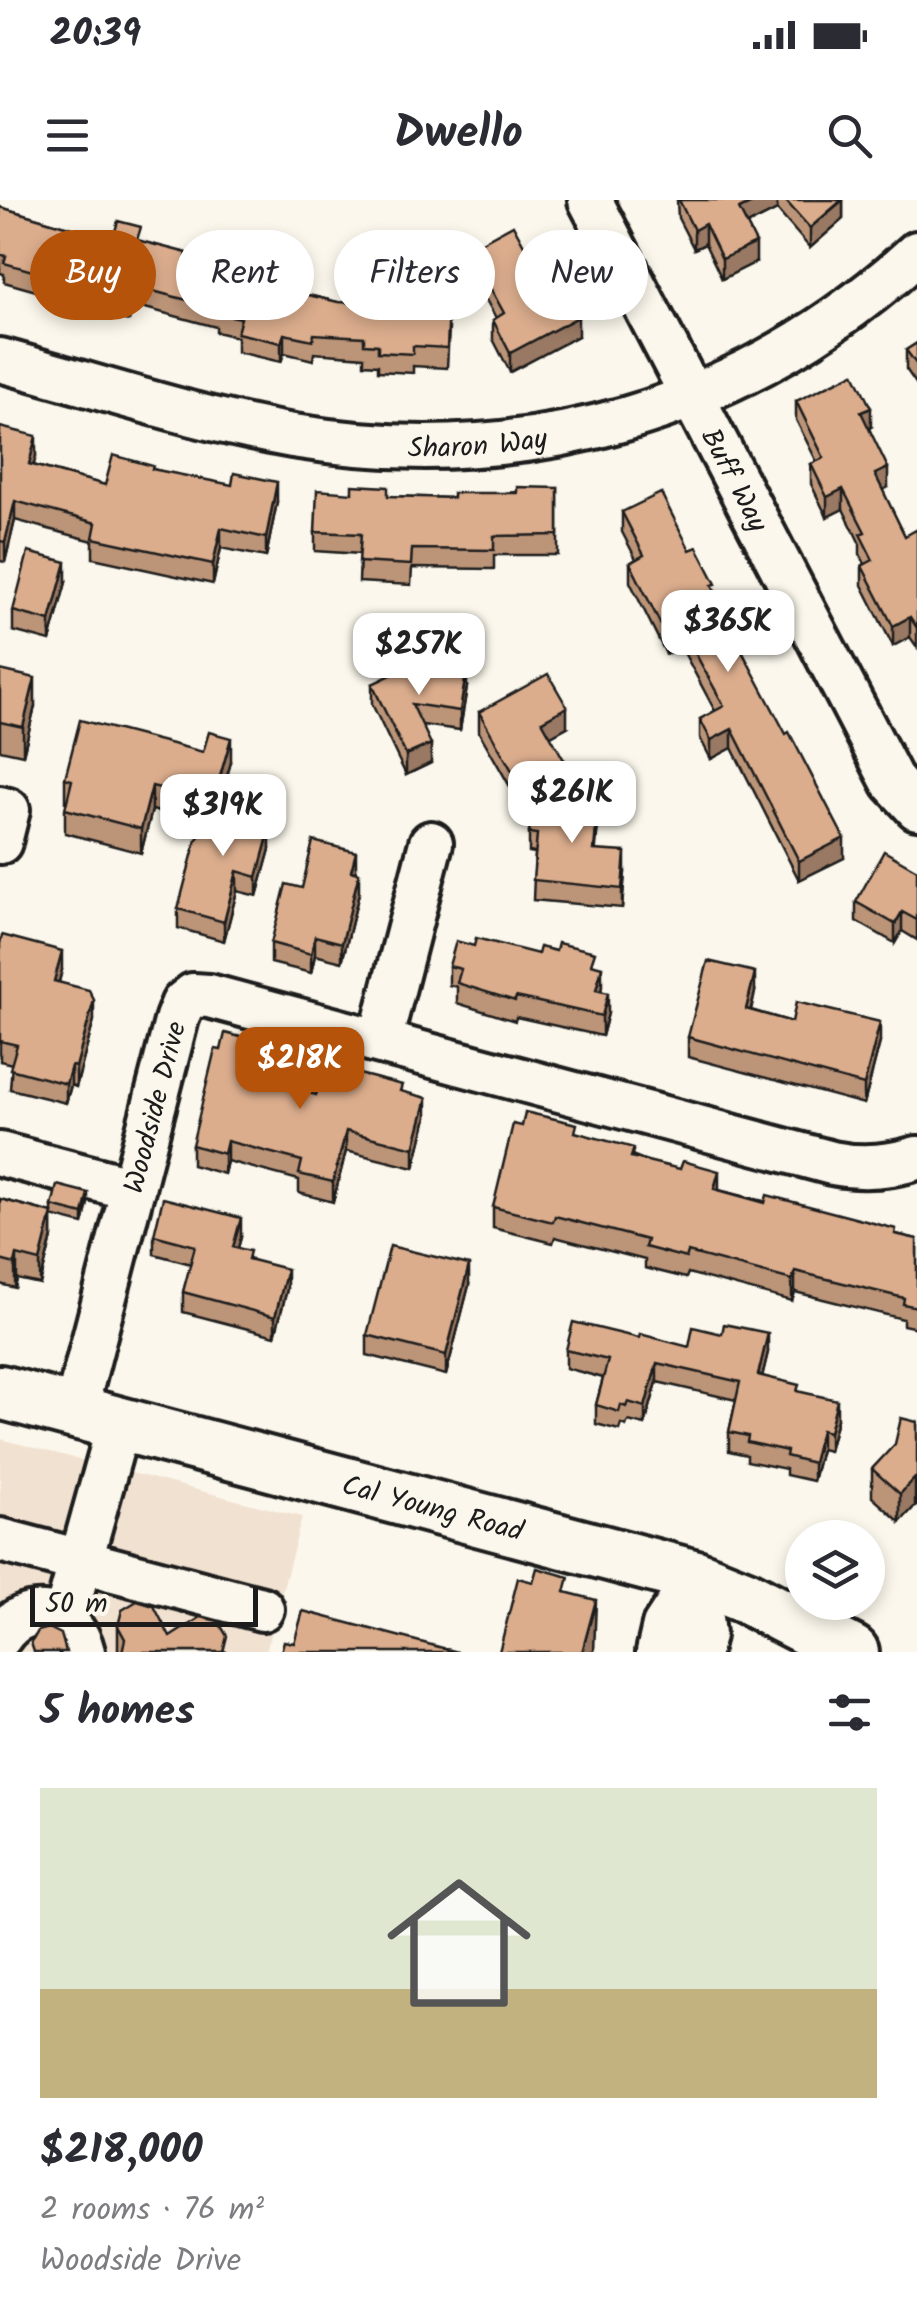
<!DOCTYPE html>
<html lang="en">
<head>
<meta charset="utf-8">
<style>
	:root { --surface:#fff; --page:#f2f2f3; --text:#2b2b33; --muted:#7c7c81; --line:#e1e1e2; --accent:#b45309 }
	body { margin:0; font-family:Kalam,sans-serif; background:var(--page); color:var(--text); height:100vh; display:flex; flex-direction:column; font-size:38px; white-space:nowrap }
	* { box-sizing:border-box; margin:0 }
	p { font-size:32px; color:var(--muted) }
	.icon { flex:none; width:55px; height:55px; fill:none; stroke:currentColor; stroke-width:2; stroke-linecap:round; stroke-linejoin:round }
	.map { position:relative; height:1452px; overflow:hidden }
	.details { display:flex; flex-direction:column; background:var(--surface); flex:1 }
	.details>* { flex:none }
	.hud { position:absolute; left:30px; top:30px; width:858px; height:90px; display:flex; gap:20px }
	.tools { position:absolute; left:785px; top:1320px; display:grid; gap:20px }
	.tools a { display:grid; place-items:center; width:100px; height:100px; border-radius:50%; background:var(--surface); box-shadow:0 5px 15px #0003; font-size:50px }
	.scale { position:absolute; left:30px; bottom:25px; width:228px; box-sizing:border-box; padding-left:10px; border:5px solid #1c1c1c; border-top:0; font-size:28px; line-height:35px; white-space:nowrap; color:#1c1c1c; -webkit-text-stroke:8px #fbf7ec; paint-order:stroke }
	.price { position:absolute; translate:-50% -85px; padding:0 22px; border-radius:20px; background:#fff; color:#222; font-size:32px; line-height:65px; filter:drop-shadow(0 2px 5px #0008) }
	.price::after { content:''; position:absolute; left:50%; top:60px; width:30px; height:22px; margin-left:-15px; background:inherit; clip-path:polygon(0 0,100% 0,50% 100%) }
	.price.current { background:var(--accent); color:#fff }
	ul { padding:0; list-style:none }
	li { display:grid; align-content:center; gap:20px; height:530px; padding:0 40px }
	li+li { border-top:2px solid var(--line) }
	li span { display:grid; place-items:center; height:310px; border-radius:0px; color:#555 }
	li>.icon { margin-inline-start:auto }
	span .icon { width:180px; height:180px; fill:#fffc; stroke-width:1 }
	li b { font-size:42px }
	h2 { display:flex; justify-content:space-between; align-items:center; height:120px; padding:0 40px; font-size:42px }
	.pill { padding:0 35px; border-radius:45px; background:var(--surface); box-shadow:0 5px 15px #0003; font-size:35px; line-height:90px }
	.pill.current { background:var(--accent); color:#fff }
	.status { display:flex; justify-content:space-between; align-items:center; height:70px; padding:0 50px; background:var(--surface); direction:ltr }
	.status svg { height:28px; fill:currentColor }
	header { display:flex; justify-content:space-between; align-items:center; height:130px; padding:0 40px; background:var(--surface); font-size:45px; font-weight:700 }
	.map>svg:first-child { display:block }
	.built { fill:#f1e1d0 }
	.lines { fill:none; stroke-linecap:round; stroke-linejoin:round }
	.minor-casing { stroke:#1c1c1c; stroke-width:50 }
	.major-casing { stroke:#1c1c1c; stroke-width:60 }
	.minor { stroke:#fbf7ec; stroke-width:42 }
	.major { stroke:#fbf7ec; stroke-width:52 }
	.wall { fill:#bc9579; stroke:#1c1c1c; stroke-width:2.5 }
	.shaded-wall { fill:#997963; stroke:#1c1c1c; stroke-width:2.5 }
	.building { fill:#dbad8d; stroke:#1c1c1c; stroke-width:2.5 }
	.labels { text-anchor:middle; stroke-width:10; stroke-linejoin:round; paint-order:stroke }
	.street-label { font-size:28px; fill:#1c1c1c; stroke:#fbf7ec }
</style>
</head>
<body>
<div class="status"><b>20:39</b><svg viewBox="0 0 49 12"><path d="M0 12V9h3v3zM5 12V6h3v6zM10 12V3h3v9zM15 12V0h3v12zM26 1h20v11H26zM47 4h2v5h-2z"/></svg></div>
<header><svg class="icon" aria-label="menu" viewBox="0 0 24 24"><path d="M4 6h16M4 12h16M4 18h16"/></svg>Dwello<svg class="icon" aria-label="search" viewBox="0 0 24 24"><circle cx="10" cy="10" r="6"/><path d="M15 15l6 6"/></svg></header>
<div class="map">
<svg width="917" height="1452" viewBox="0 0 917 1452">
	<rect width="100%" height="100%" fill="#fbf7ec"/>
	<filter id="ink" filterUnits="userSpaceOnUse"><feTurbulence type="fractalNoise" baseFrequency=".01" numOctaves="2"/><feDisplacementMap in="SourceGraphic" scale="20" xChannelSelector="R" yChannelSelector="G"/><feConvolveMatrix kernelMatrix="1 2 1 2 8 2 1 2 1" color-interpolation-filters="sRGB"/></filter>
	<g filter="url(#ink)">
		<polygon class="built" points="0,1239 302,1317 266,1452 0,1452"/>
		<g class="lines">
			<defs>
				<g id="minor">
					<path id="s1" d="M590,0L893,582L917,608"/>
					<path id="s2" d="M0,160C97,186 195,219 293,236C526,274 743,212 917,53"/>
					<polyline points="0,608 8,610 0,642"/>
					<polyline points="380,841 431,643"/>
					<polyline points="0,954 133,989"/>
					<path id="s3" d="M75,1212L177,818L183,803L193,795L209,796L832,963C862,969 888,967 917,958"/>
					<polyline points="0,1340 262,1409"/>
					<polyline points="696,1377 703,1435 699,1452"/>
					<polyline points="64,1421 119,1223"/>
					<path d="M0,1437C25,1400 73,1409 83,1452"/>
					<polyline points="658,1452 664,1426 696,1377"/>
				</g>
				<g id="major">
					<path id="s4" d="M0,1192L696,1377L746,1397L852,1452"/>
				</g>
			</defs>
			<use href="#minor" class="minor-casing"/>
			<use href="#major" class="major-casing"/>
			<use href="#minor" class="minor"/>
			<use href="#major" class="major"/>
		</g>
		<g class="wall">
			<polygon points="677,0 843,0 843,19 810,48 777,10 747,25 756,62 722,79 705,44 694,49 678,18"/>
			<polygon points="0,7 106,38 141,41 187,67 449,128 447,168 413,166 413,173 378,171 378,165 364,164 364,157 314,153 313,160 284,153 281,162 237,152 237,137 216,132 216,127 134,105 129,121 92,112 92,99 45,85 43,93 4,82 4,74 0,73"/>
			<polygon points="469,49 546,86 578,136 510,172 493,139 493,120 496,118 469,69"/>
			<polygon points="917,143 917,185 906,169 906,150"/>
			<polygon points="796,201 871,227 869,228 888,287 882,290 905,336 917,332 917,447 910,437 893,446 862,385 862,366 865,364 860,354 860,344 843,309 827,317 811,284 811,264 817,262 796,220"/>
			<polygon points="0,227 36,256 33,265 105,285 153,269 277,302 266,357 221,348 213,384 93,358 93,341 15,320 5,362 0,361"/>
			<polygon points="558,288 558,355 494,355 494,369 412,368 411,385 359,382 360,354 315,351 315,332 388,296 453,298"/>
			<polygon points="622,312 690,350 716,392 743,453 844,658 799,680 732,548 711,559 700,538 700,519 715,511 681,447 666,454 630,382 630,363 636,359 622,332"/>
			<polygon points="66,382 50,441 13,431 13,411"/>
			<polygon points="0,470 35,506 23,555 0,550"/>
			<polygon points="372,484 467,487 460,530 422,525 431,563 406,575 372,504"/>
			<polygon points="479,512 567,527 550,536 564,580 520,604 479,532"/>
			<polygon points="231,562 215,618 252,594 244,622 270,649 257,696 237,691 224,741 178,728 178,709 209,624 152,610 141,653 65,633 65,609 67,603 65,602 65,578"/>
			<polygon points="598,624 595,650 625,672 622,708 533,700 535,653 529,652 529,633"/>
			<polygon points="917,670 917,740 902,731 895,743 856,721 856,702"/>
			<polygon points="302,688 359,693 342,762 315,755 311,773 271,763 271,743"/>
			<polygon points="0,744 62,770 59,782 94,820 76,887 71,885 66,903 10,889 12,864 0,861"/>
			<polygon points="474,746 538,754 595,765 602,786 601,792 608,813 602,836 516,817 515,821 457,803 457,787 449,785 449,766"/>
			<polygon points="755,792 751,810 792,822 880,842 864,904 688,857 688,837"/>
			<polygon points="260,862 255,879 316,895 402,891 427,917 414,968 346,951 333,1002 299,993 299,980 227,961 224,974 192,965 192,945"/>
			<polygon points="522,926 577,933 719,990 917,1039 917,1128 903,1125 903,1119 795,1092 792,1101 688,1073 686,1078 645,1068 645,1060 555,1037 553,1043 493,1028 493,1007"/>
			<polygon points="0,999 52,1013 52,1006 88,1003 83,1024 52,1016 52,1037 40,1084 17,1079 15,1088 0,1084"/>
			<polygon points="154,1035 241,1037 238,1048 287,1089 275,1136 183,1112 183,1092 191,1064 154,1054"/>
			<polygon points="469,1085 446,1175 367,1155 367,1135"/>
			<polygon points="639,1138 689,1147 768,1152 762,1176 799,1191 837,1219 829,1251 821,1249 813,1281 786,1275 786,1269 747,1261 747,1255 729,1251 729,1232 736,1200 657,1182 645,1225 628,1221 626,1226 621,1224 619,1230 596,1224 596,1205 603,1178 566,1168 566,1150"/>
			<polygon points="917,1222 917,1306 915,1306 900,1322 872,1297 872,1269"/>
			<polygon points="118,1426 170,1437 227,1452 118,1452"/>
		</g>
		<g class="shaded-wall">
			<polygon points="758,0 777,0 777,10 739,29 739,9"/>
			<polygon points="843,0 843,19 810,48 810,28"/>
			<polygon points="705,24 705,44 694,49 694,30"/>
			<polygon points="756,43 756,62 722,79 722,59"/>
			<polygon points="45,66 45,85 43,93 43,74"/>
			<polygon points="134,86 134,105 129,121 129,102"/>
			<polygon points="578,117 578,136 510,172 510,153"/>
			<polygon points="284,134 284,153 281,162 281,143"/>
			<polygon points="871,208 871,227 861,232 861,212"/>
			<polygon points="36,236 36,256 29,284 29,264"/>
			<polygon points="888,268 888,287 875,294 875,274"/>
			<polygon points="277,282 277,302 266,357 266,338"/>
			<polygon points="843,289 843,309 827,317 827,297"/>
			<polygon points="15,301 15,320 5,362 5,342"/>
			<polygon points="221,328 221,348 213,384 213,364"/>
			<polygon points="66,362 66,382 50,441 50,421"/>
			<polygon points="910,417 910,437 893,446 893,426"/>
			<polygon points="681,427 681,447 666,454 666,435"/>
			<polygon points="467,467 467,487 460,530 460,511"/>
			<polygon points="35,478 35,506 23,555 23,527"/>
			<polygon points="567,507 567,527 542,541 542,521"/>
			<polygon points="732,529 732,548 711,559 711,540"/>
			<polygon points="231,538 231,562 213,625 213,601"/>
			<polygon points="431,544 431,563 406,575 406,555"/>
			<polygon points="564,560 564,580 520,604 520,585"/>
			<polygon points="252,574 252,594 240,641 240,621"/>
			<polygon points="152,586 152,610 141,653 141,629"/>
			<polygon points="598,604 598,624 594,669 594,650"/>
			<polygon points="270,629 270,649 257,696 257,677"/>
			<polygon points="844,638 844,658 799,680 799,661"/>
			<polygon points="356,652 356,672 351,691 351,671"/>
			<polygon points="625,652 625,672 622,708 622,689"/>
			<polygon points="237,671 237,691 224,741 224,722"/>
			<polygon points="359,673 359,693 342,762 342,743"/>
			<polygon points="902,712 902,731 895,743 895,724"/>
			<polygon points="315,736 315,755 311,773 311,754"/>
			<polygon points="62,751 62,770 54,800 54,781"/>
			<polygon points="602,767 602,786 596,810 596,790"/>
			<polygon points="755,772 755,792 746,828 746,809"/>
			<polygon points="608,793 608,813 602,836 602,816"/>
			<polygon points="94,800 94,820 76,887 76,867"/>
			<polygon points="880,822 880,842 864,904 864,885"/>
			<polygon points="260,842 260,862 250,897 250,877"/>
			<polygon points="71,866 71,885 66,903 66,884"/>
			<polygon points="427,898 427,917 414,968 414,948"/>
			<polygon points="346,931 346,951 333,1002 333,982"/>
			<polygon points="227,941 227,961 224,974 224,954"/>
			<polygon points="719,971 719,992 714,989"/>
			<polygon points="88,993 88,1003 83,1024 83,1014"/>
			<polygon points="52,1013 52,1037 40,1084 40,1061"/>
			<polygon points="241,1018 241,1037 233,1066 233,1047"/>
			<polygon points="17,1055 17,1079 15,1088 15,1064"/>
			<polygon points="469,1065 469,1085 446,1175 446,1155"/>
			<polygon points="287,1069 287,1089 275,1136 275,1117"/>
			<polygon points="795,1071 795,1092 792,1101 792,1080"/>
			<polygon points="768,1133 768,1152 758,1194 758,1175"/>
			<polygon points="657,1163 657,1182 645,1225 645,1207"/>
			<polygon points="837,1200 837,1219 829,1251 829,1232"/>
			<polygon points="821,1230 821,1249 813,1281 813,1263"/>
			<polygon points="915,1278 915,1306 900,1322 900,1294"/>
			<polygon points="596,1400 594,1452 582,1452"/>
		</g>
		<g class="building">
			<polygon points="679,0 758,0 739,9 756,43 722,59 705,24 694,30"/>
			<polygon points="785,0 842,0 810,28"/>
			<polygon points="0,7 106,38 108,33 114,35 118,21 141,27 137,40 187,53 184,66 338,102 449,108 447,148 413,146 413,154 378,152 378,145 364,144 364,137 314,134 313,140 284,134 281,143 237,133 241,118 216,113 217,108 134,86 129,102 92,92 95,80 45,66 43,74 4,63 6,56 0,54"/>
			<polygon points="513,25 546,86 558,80 578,117 510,153 493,120 504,113 469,49"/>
			<polygon points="917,143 917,165 906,150"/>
			<polygon points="854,173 871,208 861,212 888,268 875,274 905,336 916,330 917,332 917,428 910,417 893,426 862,366 873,360 860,334 865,332 843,289 827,297 811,264 824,258 796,201"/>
			<polygon points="0,227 36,236 29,264 105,285 113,255 153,266 152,269 232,285 234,273 277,282 266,338 221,328 213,364 93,338 96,323 15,301 5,342 0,341"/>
			<polygon points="352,285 388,287 388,296 453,298 453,293 517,293 517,287 558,288 558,335 494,336 494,350 412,349 411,365 359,362 361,334 315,332 317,290 352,293"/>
			<polygon points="661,293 690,350 697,347 716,384 712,385 743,442 738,444 786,534 789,532 844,638 799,661 732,529 711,540 700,519 724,506 681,427 666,435 630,363 644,355 622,312"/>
			<polygon points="28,352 66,362 50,421 13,411"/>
			<polygon points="422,460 467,467 460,511 412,504 431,544 406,555 372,484"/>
			<polygon points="0,470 35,478 23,527 0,522"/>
			<polygon points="548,474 567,507 542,521 564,560 520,585 479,512"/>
			<polygon points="80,520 203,552 209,532 231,538 213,601 152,586 141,629 65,609 72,580 65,578"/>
			<polygon points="252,574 240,621 270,629 257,677 237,671 224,722 178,709 196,640"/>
			<polygon points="532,598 598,604 594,650 625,652 622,689 533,680 537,634 529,633"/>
			<polygon points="313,641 356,652 351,671 359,673 342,743 315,736 311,754 271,743 286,684 302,688"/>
			<polygon points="884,651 917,670 917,720 902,712 895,724 856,702"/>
			<polygon points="2,735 62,751 54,781 89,790 94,800 76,867 71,866 66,884 10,869 17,845 0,841 0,744"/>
			<polygon points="476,738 538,754 540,747 556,751 558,743 595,752 591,764 602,767 596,790 608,793 602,816 516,797 515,801 457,783 461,769 449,766 456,741 474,746"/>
			<polygon points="708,761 755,772 746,809 792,822 796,802 880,822 864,885 688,837"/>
			<polygon points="225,833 260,842 250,877 316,895 324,865 402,885 400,891 427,898 414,948 346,931 333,982 299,974 302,961 227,941 224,954 192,945 215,849 221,850"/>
			<polygon points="525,912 577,924 575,932 634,948 631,957 680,969 683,961 719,971 714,989 765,1003 767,995 896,1029 895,1034 917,1039 917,1107 903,1104 904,1098 795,1071 792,1080 688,1052 686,1058 645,1047 647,1040 555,1016 553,1022 493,1007 513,924 522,926"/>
			<polygon points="57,985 88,993 83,1014 52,1006"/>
			<polygon points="163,998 241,1018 233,1047 250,1051 248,1059 287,1069 275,1117 183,1092 195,1046 154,1035"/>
			<polygon points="0,999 52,1013 40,1061 17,1055 15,1064 0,1060"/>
			<polygon points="390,1046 469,1065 446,1155 367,1135"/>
			<polygon points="573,1122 639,1138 640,1134 689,1147 693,1127 722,1134 724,1124 768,1133 758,1175 799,1185 797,1191 837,1200 829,1232 821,1230 813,1263 786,1256 787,1251 747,1242 748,1236 729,1232 740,1182 657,1163 645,1207 628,1202 626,1207 621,1205 619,1212 596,1205 608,1160 566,1150"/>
			<polygon points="901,1218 917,1222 917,1278 915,1278 900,1294 872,1269 895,1244"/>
			<polygon points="537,1368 569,1377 565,1392 596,1400 582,1452 499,1452 518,1378 533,1382"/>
			<polygon points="137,1401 154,1406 170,1437 201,1417 218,1421 227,1436 223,1452 122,1452 125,1439 118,1426 122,1410"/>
			<polygon points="303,1411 458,1452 281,1452 284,1441 294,1443"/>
			<polygon points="49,1428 61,1434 66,1452 34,1452 31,1443 38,1431"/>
		</g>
	</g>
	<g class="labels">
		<g class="street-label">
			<text dy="10" stroke="none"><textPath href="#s2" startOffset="488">Sharon Way</textPath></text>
			<text dy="10" stroke="none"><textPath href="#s1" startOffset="315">Buff Way</textPath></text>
			<text dy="10" stroke="none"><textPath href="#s3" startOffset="315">Woodside Drive</textPath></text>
			<text dy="10" stroke="none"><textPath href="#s4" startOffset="448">Cal Young Road</textPath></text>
		</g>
	</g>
</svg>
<div class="tools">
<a><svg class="icon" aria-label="layers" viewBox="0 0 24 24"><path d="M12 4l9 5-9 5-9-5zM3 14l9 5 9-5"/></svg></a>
</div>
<div class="scale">50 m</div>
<b class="price" style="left:728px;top:475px">$365K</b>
<b class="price" style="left:419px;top:498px">$257K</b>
<b class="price" style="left:572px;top:646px">$261K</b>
<b class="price" style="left:223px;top:659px">$319K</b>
<b class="price current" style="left:300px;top:912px">$218K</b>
<div class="hud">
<a class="pill current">Buy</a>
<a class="pill">Rent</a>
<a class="pill">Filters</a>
<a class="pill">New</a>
</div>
</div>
<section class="details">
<h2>5 homes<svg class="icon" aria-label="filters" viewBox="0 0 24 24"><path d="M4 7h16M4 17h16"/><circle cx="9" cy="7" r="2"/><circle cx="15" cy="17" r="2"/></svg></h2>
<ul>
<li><span style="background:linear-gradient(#dfe7d0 65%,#c2b280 0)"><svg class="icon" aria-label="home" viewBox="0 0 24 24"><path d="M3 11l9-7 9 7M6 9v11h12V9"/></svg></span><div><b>$218,000</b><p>2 rooms · 76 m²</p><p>Woodside Drive</p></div></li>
</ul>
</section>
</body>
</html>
